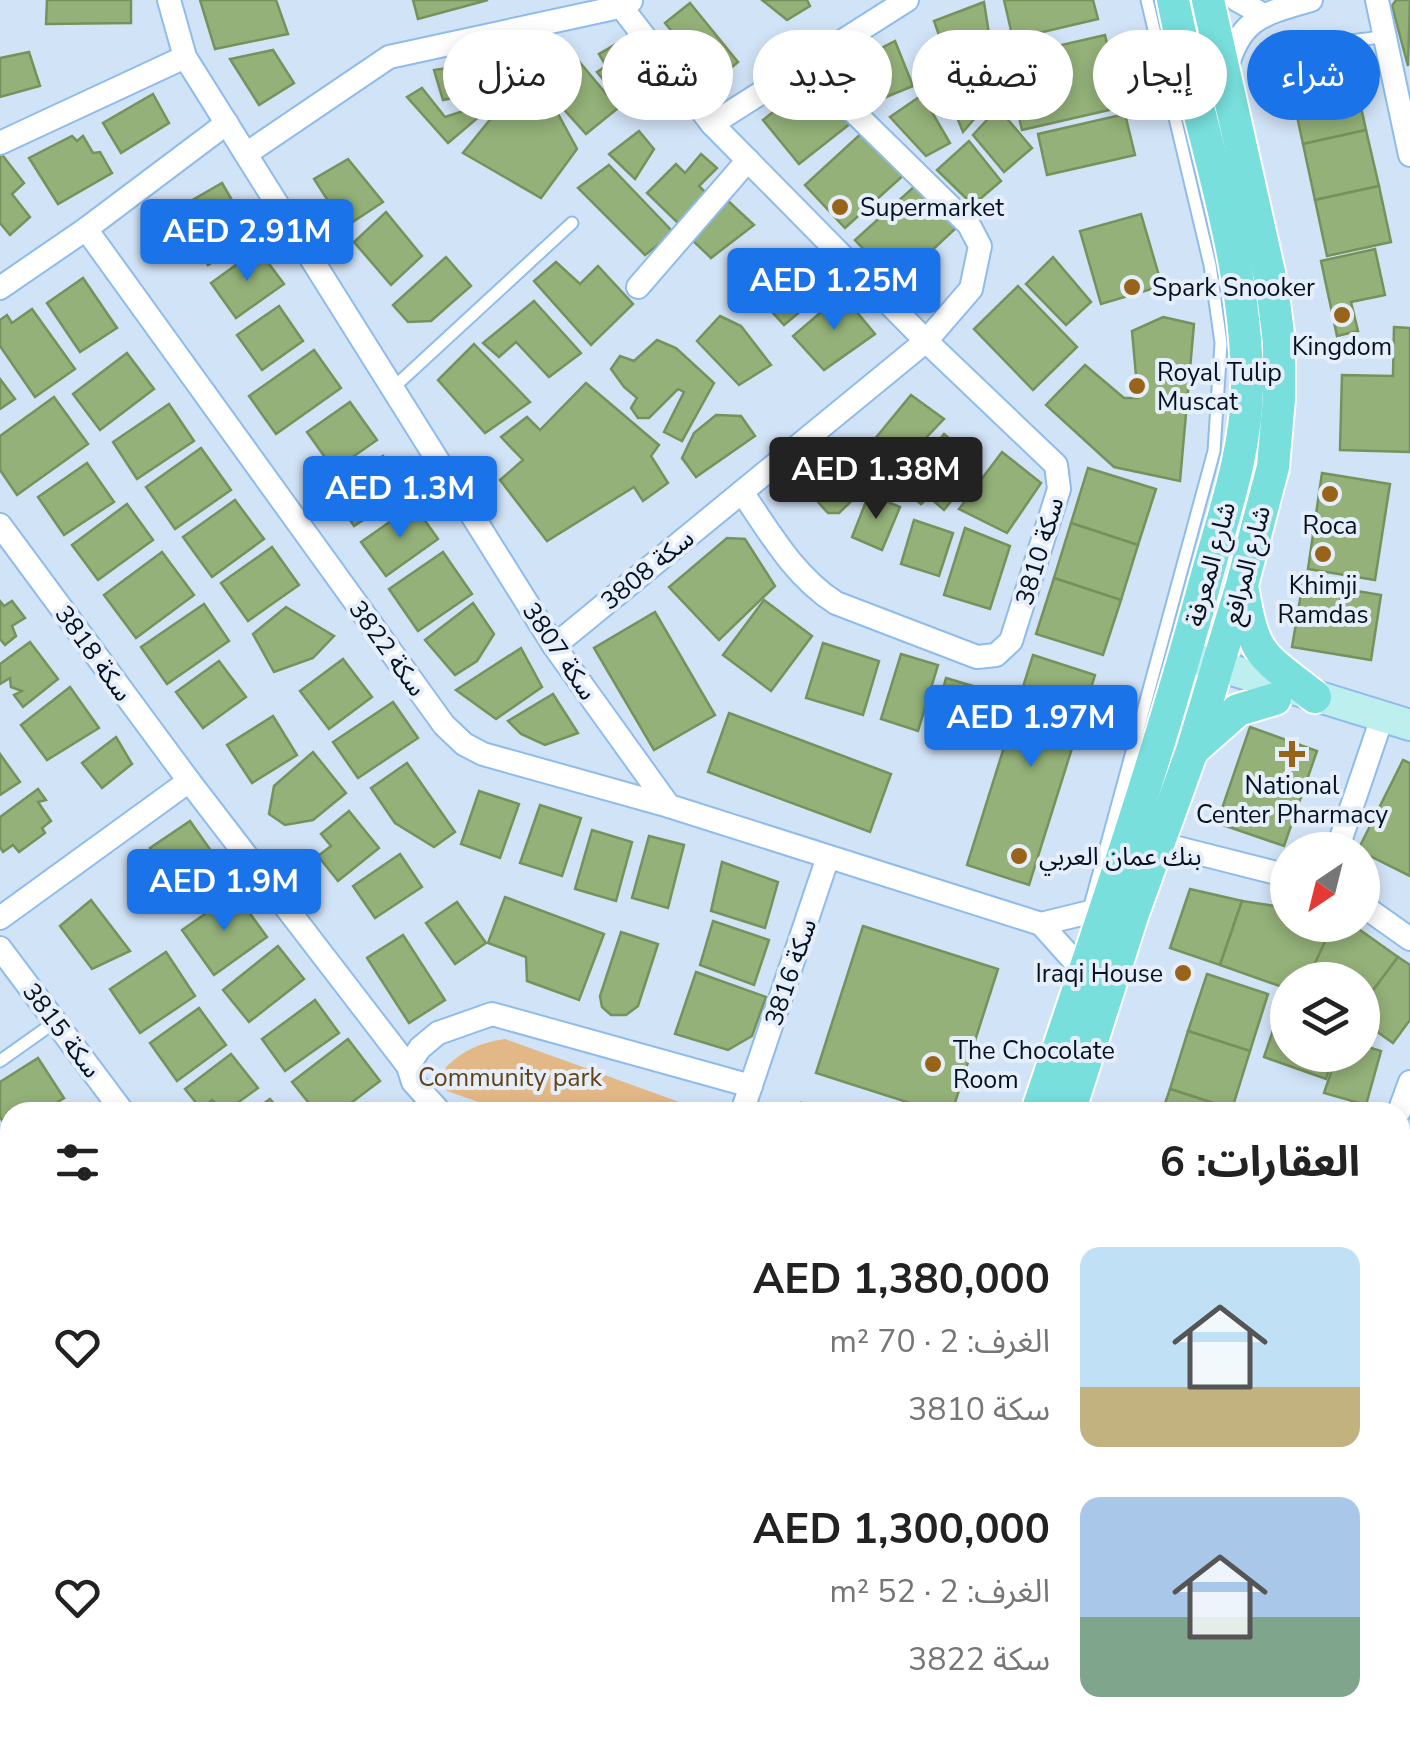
<!DOCTYPE html>
<html lang="ar">
<head>
<meta charset="utf-8">
<style>
	:root { --surface:#fff; --page:#f6f6f6; --text:#222; --muted:#767676; --accent:#1a73e8 }
	body { margin:0; font-family:"Nunito Sans","Noto Sans Arabic",sans-serif; background:var(--page); color:var(--text); direction:rtl; height:100vh; display:flex; flex-direction:column; font-size:38px; white-space:nowrap }
	* { box-sizing:border-box; margin:0 }
	p { font-size:32px; color:var(--muted) }
	.icon { flex:none; width:55px; height:55px; fill:none; stroke:currentColor; stroke-width:2; stroke-linecap:round; stroke-linejoin:round }
	.map { position:relative; flex:1; overflow:hidden; direction:ltr }
	.details { position:absolute; left:0px; top:1102px; width:1410px; height:642px; display:flex; flex-direction:column; background:var(--surface); border-radius:30px 30px 0 0; box-shadow:0 5px 15px #0003; direction:rtl }
	.details>* { flex:none }
	.guide { position:absolute; left:30px; top:30px; width:1350px; height:90px; direction:rtl; display:flex; gap:20px }
	.needle { width:65px; rotate:215deg }
	.controls { position:absolute; left:1270px; top:832px; display:grid; gap:20px }
	.controls a { display:grid; place-items:center; width:110px; height:110px; border-radius:50%; background:var(--surface); box-shadow:0 5px 15px #0003; font-size:50px }
	.price { position:absolute; translate:-50% -85px; padding:0 22px; border-radius:10px; background:var(--accent); color:#fff; font-size:32px; line-height:65px; filter:drop-shadow(0 2px 5px #0008) }
	.price::after { content:''; position:absolute; left:50%; top:60px; width:30px; height:22px; margin-left:-15px; background:inherit; clip-path:polygon(0 0,100% 0,50% 100%) }
	.price.current { background:#222; color:#fff }
	ul { padding:0; list-style:none }
	li { display:flex; align-items:center; gap:30px; height:250px; padding:0 50px }
	li span { display:grid; place-items:center; flex:none; width:280px; height:200px; border-radius:20px; color:#555 }
	li>.icon { margin-inline-start:auto }
	span .icon { width:120px; height:120px; fill:#fffc; stroke-width:1 }
	li b { font-size:42px }
	h2 { display:flex; justify-content:space-between; align-items:center; height:120px; padding:0 50px; font-size:42px }
	.tag { padding:0 35px; border-radius:45px; background:var(--surface); box-shadow:0 5px 15px #0003; font-size:35px; line-height:90px }
	.tag.current { background:var(--accent); color:#fff }
	.map>svg:first-child { display:block }
	.green { fill:#e3b887 }
	.building { fill:#94b179; stroke:#76925c; stroke-width:2.5 }
	.lines { fill:none; stroke-linecap:round; stroke-linejoin:round }
	.lane-casing { stroke:#8fbceb; stroke-width:15 }
	.street-casing { stroke:#8fbceb; stroke-width:26 }
	.secondary-casing { stroke:#8fbceb; stroke-width:34 }
	.primary-casing { stroke:#fff; stroke-width:36 }
	.lane { stroke:#fff; stroke-width:11 }
	.street { stroke:#fff; stroke-width:22 }
	.secondary { stroke:#bcefed; stroke-width:30 }
	.primary { stroke:#78dfdc; stroke-width:32 }
	.poi-dot { fill:#98641a; stroke:#e6eff9; stroke-width:4 }
	.labels { text-anchor:middle; stroke-width:8; stroke-linejoin:round; paint-order:stroke }
	.poi-label { font-size:25px; fill:#031222; stroke:#e6eff9; text-anchor:start }
	.street-label { font-size:25px; fill:#031222; stroke:#e6eff9 }
	.park-label { font-size:25px; fill:#624319; stroke:#e6eff9 }
</style>
</head>
<body>
<div class="map">
<svg width="1410" height="1744" viewBox="0 0 1410 1744">
	<rect width="100%" height="100%" fill="#d1e3f7"/>
	<path class="green" d="M505,1039L682,1103L679,1112H507L447,1091L446,1067C465,1049 480,1043 505,1039Z"/>
	<g class="building">
		<polygon points="47,0 131,0 131,23 46,24"/>
		<polygon points="200,0 276,0 288,34 215,49"/>
		<polygon points="413,0 488,0 418,19"/>
		<polygon points="762,0 807,0 810,6 787,20"/>
		<polygon points="1004,0 1093,0 1098,19 1013,39"/>
		<polygon points="1396,0 1410,0 1408,66 1392,6"/>
		<polygon points="984,2 992,53 949,63 934,21"/>
		<polygon points="690,3 738,62 714,82 665,23"/>
		<polygon points="1105,35 1122,107 1022,130 1005,58"/>
		<polygon points="895,41 913,86 874,102 847,66"/>
		<polygon points="618,43 645,81 620,100 597,72 606,66 599,54"/>
		<polygon points="273,50 294,83 259,105 230,59"/>
		<polygon points="29,52 40,86 0,97 0,58"/>
		<polygon points="577,59 618,108 586,134 541,84"/>
		<polygon points="497,61 500,89 443,100 434,70"/>
		<polygon points="973,69 1001,88 963,132 947,93"/>
		<polygon points="1354,74 1366,130 1303,144 1291,88"/>
		<polygon points="816,78 851,123 799,164 763,120"/>
		<polygon points="518,85 557,112 577,149 541,198 463,153"/>
		<polygon points="422,88 445,117 469,109 480,116 448,143 407,97"/>
		<polygon points="153,94 169,123 121,153 103,123"/>
		<polygon points="922,95 950,143 926,156 890,117"/>
		<polygon points="998,108 1032,148 1004,172 973,135"/>
		<polygon points="1125,114 1135,155 1047,175 1038,134"/>
		<polygon points="866,129 906,173 845,228 805,185"/>
		<polygon points="1366,130 1379,186 1315,200 1303,144"/>
		<polygon points="639,131 654,149 635,179 609,154"/>
		<polygon points="72,136 77,141 83,136 93,153 100,152 112,173 58,204 29,158"/>
		<polygon points="969,141 1001,181 973,205 937,170"/>
		<polygon points="0,152 24,183 12,194 30,217 10,235 0,223"/>
		<polygon points="701,154 717,168 699,186 707,194 678,223 647,193 676,164 685,173"/>
		<polygon points="348,159 383,202 345,227 314,179"/>
		<polygon points="609,165 674,233 645,255 578,188"/>
		<polygon points="222,183 254,238 208,265 177,209"/>
		<polygon points="916,185 956,228 896,284 855,240"/>
		<polygon points="1379,186 1391,242 1327,256 1315,200"/>
		<polygon points="726,199 754,225 711,258 688,236"/>
		<polygon points="386,212 422,256 391,285 354,242"/>
		<polygon points="1141,214 1162,286 1101,304 1080,231"/>
		<polygon points="258,249 284,284 236,318 211,283"/>
		<polygon points="1375,249 1385,295 1351,302 1358,331 1337,336 1321,261"/>
		<polygon points="793,251 825,291 784,325 749,287"/>
		<polygon points="446,257 471,286 431,321 408,322 393,305"/>
		<polygon points="1053,257 1091,302 1066,325 1026,284"/>
		<polygon points="556,262 580,284 598,266 633,304 591,345 534,281"/>
		<polygon points="83,278 117,328 80,352 47,303"/>
		<polygon points="1018,286 1077,347 1033,390 974,329"/>
		<polygon points="842,294 875,334 824,370 793,336"/>
		<polygon points="534,301 581,353 549,377 516,342 499,357 483,343"/>
		<polygon points="279,306 303,341 262,370 237,335"/>
		<polygon points="32,309 75,369 35,397 0,346 0,320 7,315 12,323"/>
		<polygon points="720,316 741,326 771,365 739,385 697,341"/>
		<polygon points="1163,317 1194,324 1180,481 1114,467 1046,405 1085,365 1124,398 1138,398 1132,331"/>
		<polygon points="1394,327 1410,328 1410,452 1340,450 1342,375 1393,376"/>
		<polygon points="657,340 676,348 714,383 682,441 664,432 684,392 678,389 649,418 638,418 631,408 637,398 624,387 611,369 620,356 634,361"/>
		<polygon points="474,344 530,402 485,433 438,380"/>
		<polygon points="314,350 341,388 276,434 249,396"/>
		<polygon points="127,353 154,389 100,430 73,394"/>
		<polygon points="0,379 15,399 0,409"/>
		<polygon points="586,383 659,445 651,456 668,483 643,501 634,487 547,541 500,480 523,460 501,437 527,417 540,430"/>
		<polygon points="911,395 944,419 896,469 869,446"/>
		<polygon points="54,397 88,444 17,495 0,470 0,436"/>
		<polygon points="350,402 377,440 334,470 307,432"/>
		<polygon points="169,404 194,441 137,479 113,442"/>
		<polygon points="716,415 741,416 755,436 696,477 682,458 694,433"/>
		<polygon points="944,434 980,465 944,510 929,497 921,504 901,487"/>
		<polygon points="201,448 231,490 175,529 146,487"/>
		<polygon points="845,451 873,480 839,513 828,513 818,502 817,475"/>
		<polygon points="1002,452 1041,483 1007,533 959,509"/>
		<polygon points="383,456 406,492 354,526 330,490"/>
		<polygon points="87,463 114,502 64,535 38,497"/>
		<polygon points="1088,468 1156,489 1138,545 1071,523"/>
		<polygon points="1322,473 1390,484 1375,580 1308,569"/>
		<polygon points="869,494 900,507 882,550 852,537"/>
		<polygon points="235,500 264,539 212,577 183,537"/>
		<polygon points="127,504 153,540 98,580 72,545"/>
		<polygon points="414,505 438,539 386,576 361,542"/>
		<polygon points="914,520 953,533 939,576 901,564"/>
		<polygon points="1071,523 1138,545 1121,600 1054,578"/>
		<polygon points="965,528 1010,546 990,609 944,595"/>
		<polygon points="727,538 745,539 775,586 719,640 669,587"/>
		<polygon points="272,547 299,585 248,621 221,583"/>
		<polygon points="162,552 194,595 136,638 104,595"/>
		<polygon points="443,552 472,594 418,631 389,589"/>
		<polygon points="1054,578 1121,600 1103,655 1036,634"/>
		<polygon points="1303,582 1381,595 1371,660 1292,647"/>
		<polygon points="764,600 812,636 771,691 723,655"/>
		<polygon points="0,601 4,606 12,601 25,618 12,626 16,636 5,645 0,639"/>
		<polygon points="473,603 494,634 477,661 455,675 425,640"/>
		<polygon points="204,604 229,641 167,684 141,647"/>
		<polygon points="286,607 334,636 313,658 274,672 253,634"/>
		<polygon points="655,612 715,715 654,750 594,648"/>
		<polygon points="30,642 58,679 23,707 14,695 22,691 11,687 10,678 0,684 0,664"/>
		<polygon points="823,643 879,661 863,715 806,698"/>
		<polygon points="521,648 542,687 496,719 456,690"/>
		<polygon points="901,654 938,665 918,731 881,719"/>
		<polygon points="1033,655 1095,675 1029,885 967,865"/>
		<polygon points="343,659 372,697 329,729 300,691"/>
		<polygon points="219,661 246,697 203,728 176,692"/>
		<polygon points="946,678 990,691 974,748 930,735"/>
		<polygon points="70,687 99,728 47,760 21,725"/>
		<polygon points="553,694 578,733 545,745 521,734 508,721"/>
		<polygon points="393,702 418,738 358,778 333,742"/>
		<polygon points="729,713 891,774 870,832 708,772"/>
		<polygon points="273,716 297,755 252,783 227,745"/>
		<polygon points="1250,727 1317,751 1284,846 1217,823"/>
		<polygon points="116,737 132,764 102,788 82,763"/>
		<polygon points="313,752 346,793 313,820 285,825 269,814 274,786"/>
		<polygon points="0,754 20,782 0,795"/>
		<polygon points="1403,760 1410,763 1410,876 1358,850"/>
		<polygon points="407,763 455,832 434,847 395,823 371,788"/>
		<polygon points="38,789 46,800 38,802 51,821 42,828 45,833 19,852 13,845 3,852 0,847 0,817"/>
		<polygon points="479,791 519,804 500,858 461,844"/>
		<polygon points="540,805 581,818 562,876 520,863"/>
		<polygon points="349,811 379,848 338,881 318,856 331,846 321,834"/>
		<polygon points="190,821 226,872 191,897 150,848"/>
		<polygon points="592,830 632,842 616,901 575,889"/>
		<polygon points="649,836 684,845 668,908 632,898"/>
		<polygon points="400,854 422,887 375,918 353,886"/>
		<polygon points="722,862 778,882 765,928 711,911"/>
		<polygon points="1190,889 1242,901 1220,965 1170,948"/>
		<polygon points="235,893 267,937 214,975 182,930"/>
		<polygon points="505,897 604,934 579,1000 527,981 526,957 488,943"/>
		<polygon points="91,900 130,951 92,969 60,926"/>
		<polygon points="1242,901 1288,908 1288,925 1333,925 1307,980 1288,980 1288,989 1220,965"/>
		<polygon points="457,902 486,943 455,964 426,923"/>
		<polygon points="713,921 769,940 754,985 700,965"/>
		<polygon points="1333,925 1353,925 1398,957 1362,1005 1362,980 1307,980"/>
		<polygon points="863,926 998,969 952,1112 938,1112 816,1073"/>
		<polygon points="621,932 658,944 638,1006 626,1015 611,1015 602,1007 600,996"/>
		<polygon points="403,935 445,1000 409,1023 367,958"/>
		<polygon points="278,946 304,979 249,1022 223,990"/>
		<polygon points="166,952 195,996 140,1033 110,989"/>
		<polygon points="1398,957 1410,965 1410,1020 1393,1043 1362,1021 1362,1005"/>
		<polygon points="696,972 766,997 752,1036 728,1050 675,1034"/>
		<polygon points="1207,974 1268,994 1250,1051 1188,1031"/>
		<polygon points="315,1000 339,1033 285,1071 262,1039"/>
		<polygon points="1282,1004 1288,1006 1288,1055 1334,1055 1326,1079 1264,1057"/>
		<polygon points="199,1008 226,1045 177,1081 150,1043"/>
		<polygon points="1188,1031 1250,1051 1232,1109 1170,1089"/>
		<polygon points="348,1039 380,1081 339,1112 316,1112 292,1082"/>
		<polygon points="1362,1045 1381,1051 1366,1105 1324,1093 1337,1055 1362,1055"/>
		<polygon points="231,1054 258,1088 225,1112 212,1100 201,1109 185,1089"/>
		<polygon points="38,1058 64,1098 42,1112 10,1112 10,1133 0,1117 0,1082"/>
		<polygon points="1170,1089 1232,1109 1230,1112 1162,1112"/>
		<polygon points="270,1099 281,1112 252,1112"/>
		<polygon points="801,1103 829,1112 798,1112"/>
		<polygon points="0,1170 10,1184 10,1215 0,1222"/>
		<polygon points="10,1223 10,1279 0,1265 0,1231"/>
		<polygon points="1400,1223 1410,1226 1410,1291 1400,1323"/>
		<polygon points="1410,1291 1410,1331 1400,1328"/>
		<polygon points="0,1485 10,1498 10,1545 0,1553"/>
		<polygon points="10,1566 10,1598 0,1589 0,1577"/>
		<polygon points="212,1735 257,1735 265,1742 204,1744"/>
		<polygon points="361,1735 434,1735 429,1744 377,1744"/>
		<polygon points="492,1735 530,1735 528,1744 516,1744"/>
		<polygon points="536,1735 581,1735 578,1744 533,1744"/>
		<polygon points="984,1735 1041,1735 1038,1744 1012,1744"/>
		<polygon points="1041,1735 1071,1735 1068,1744 1038,1744"/>
		<polygon points="1151,1735 1197,1735 1194,1744 1160,1744"/>
		<polygon points="1205,1735 1251,1735 1248,1744 1207,1744 1202,1742"/>
	</g>
	<g class="lines">
		<defs>
			<g id="lane">
				<path d="M1268,72C1286,45 1353,42 1385,36"/>
				<polyline points="393,388 572,223"/>
				<polyline points="1090,906 1214,451 1221,343 1210,265 1147,0"/>
				<polyline points="0,1061 55,1022"/>
				<polyline points="1400,1446 1410,1449"/>
				<polyline points="1400,1642 1410,1645"/>
			</g>
			<g id="street">
				<polyline points="169,0 185,57 554,646 669,806 1041,924 1084,972"/>
				<path d="M616,0L712,124L926,341L1056,465L1059,489L1011,641L996,655L977,657L836,603C794,576 770,533 742,492"/>
				<polyline points="1237,0 1262,14"/>
				<polyline points="1377,0 1410,155"/>
				<path d="M1226,72C1239,18 1263,14 1311,0"/>
				<polyline points="712,124 907,0"/>
				<polyline points="0,143 185,57"/>
				<polyline points="246,154 389,57 619,7 631,1"/>
				<polyline points="86,229 444,725 464,744 483,754 669,806"/>
				<polyline points="638,287 748,160"/>
				<polyline points="0,288 86,229 227,123"/>
				<polyline points="0,525 189,781 408,1066 413,1082 440,1112"/>
				<polyline points="554,646 926,341 971,289 980,246 969,225 806,65"/>
				<polyline points="1158,843 1288,876"/>
				<polyline points="1337,850 1383,715"/>
				<polyline points="1362,905 1410,939"/>
				<polyline points="0,918 189,781"/>
				<polyline points="1041,924 1106,908"/>
				<polyline points="0,948 123,1112"/>
				<polyline points="408,1066 420,1048 438,1033 492,1014 751,1086"/>
				<polyline points="742,1112 828,857"/>
				<polyline points="1399,1112 1410,1082"/>
				<polyline points="1400,1198 1410,1201"/>
				<polyline points="1400,1348 1410,1351"/>
				<polyline points="0,1353 10,1367"/>
				<polyline points="0,1400 10,1393"/>
				<polyline points="306,1735 317,1744"/>
				<polyline points="693,1735 721,1744"/>
				<polyline points="660,1744 663,1735"/>
			</g>
			<polyline id="secondary" points="1193,658 1410,725"/>
			<g id="primary">
				<path d="M1243,591C1254,659 1264,656 1315,697"/>
				<polyline points="1195,748 1238,710 1275,699"/>
				<path d="M1037,1112C1096,938 1156,764 1204,586C1221,522 1247,453 1247,386C1247,255 1198,128 1173,0"/>
				<polyline points="1069,1112 1133,913 1192,751 1242,585 1273,467 1279,398 1279,342 1272,286 1208,0"/>
				<polyline points="17,1735 28,1744"/>
				<polyline points="805,1744 809,1735"/>
				<polyline points="832,1744 835,1735"/>
				<polyline points="870,1744 873,1735"/>
			</g>
		</defs>
		<use href="#lane" class="lane-casing"/>
		<use href="#street" class="street-casing"/>
		<use href="#secondary" class="secondary-casing"/>
		<use href="#primary" class="primary-casing"/>
		<use href="#lane" class="lane"/>
		<use href="#street" class="street"/>
		<use href="#secondary" class="secondary"/>
		<use href="#primary" class="primary"/>
	</g>
	<g class="poi-dot">
		<circle cx="840" cy="207" r="10"/>
		<circle cx="1132" cy="287" r="10"/>
		<circle cx="1342" cy="315" r="10"/>
		<circle cx="1137" cy="386" r="10"/>
		<circle cx="1330" cy="494" r="10"/>
		<circle cx="1323" cy="554" r="10"/>
		<path d="M1287 739h10v10h10v10h-10v10h-10v-10h-10v-10h10z"/>
		<circle cx="1019" cy="856" r="10"/>
		<circle cx="1183" cy="973" r="10"/>
		<circle cx="933" cy="1064" r="10"/>
	</g>
	<g class="labels">
		<g class="poi-label">
			<text x="860" y="216">Supermarket</text>
			<text x="1152" y="296">Spark Snooker</text>
			<text x="1342" y="355" text-anchor="middle">Kingdom</text>
			<text x="1157" y="381">Royal Tulip<tspan x="1157" dy="29">Muscat</tspan></text>
			<text x="1330" y="534" text-anchor="middle">Roca</text>
			<text x="1323" y="594" text-anchor="middle">Khimji<tspan x="1323" dy="29">Ramdas</tspan></text>
			<text x="1292" y="794" text-anchor="middle">National<tspan x="1292" dy="29">Center Pharmacy</tspan></text>
			<text x="1039" y="865">بنك عمان العربي</text>
			<text x="1163" y="982" text-anchor="end">Iraqi House</text>
			<text x="953" y="1059">The Chocolate<tspan x="953" dy="29">Room</tspan></text>
		</g>
		<g class="street-label">
			<text transform="translate(1039 551) rotate(-73)" y="9">سكة 3810</text>
			<text transform="translate(1210 564) rotate(-75)" y="9">شارع المعرفة</text>
			<text transform="translate(1246 565) rotate(-75)" y="9">شارع المرافع</text>
			<text transform="translate(647 569) rotate(-39)" y="9">سكة 3808</text>
			<text transform="translate(388 648) rotate(54)" y="9">سكة 3822</text>
			<text transform="translate(560 651) rotate(56)" y="9">سكة 3807</text>
			<text transform="translate(94 653) rotate(54)" y="9">سكة 3818</text>
			<text transform="translate(790 972) rotate(-71)" y="9">سكة 3816</text>
			<text transform="translate(62 1030) rotate(53)" y="9">سكة 3815</text>
		</g>
		<g class="park-label">
			<text x="510" y="1086">Community park</text>
		</g>
	</g>
</svg>
<div class="controls">
<a><svg class="needle" viewBox="-14 -14 28 28"><path d="M0-13l5 13h-10z" fill="#e53935"/><path d="M0 13l5-13h-10z" fill="#767676"/></svg></a>
<a><svg class="icon" aria-label="layers" viewBox="0 0 24 24"><path d="M12 4l9 5-9 5-9-5zM3 14l9 5 9-5"/></svg></a>
</div>
<b class="price" style="left:247px;top:284px">AED 2.91M</b>
<b class="price" style="left:834px;top:333px">AED 1.25M</b>
<b class="price current" style="left:876px;top:522px">AED 1.38M</b>
<b class="price" style="left:400px;top:541px">AED 1.3M</b>
<b class="price" style="left:1031px;top:770px">AED 1.97M</b>
<b class="price" style="left:224px;top:934px">AED 1.9M</b>
<div class="guide">
<a class="tag current">شراء</a>
<a class="tag">إيجار</a>
<a class="tag">تصفية</a>
<a class="tag">جديد</a>
<a class="tag">شقة</a>
<a class="tag">منزل</a>
</div>
<section class="details">
<h2>العقارات: 6<svg class="icon" aria-label="filters" viewBox="0 0 24 24"><path d="M4 7h16M4 17h16"/><circle cx="9" cy="7" r="2"/><circle cx="15" cy="17" r="2"/></svg></h2>
<ul>
<li><span style="background:linear-gradient(#bfe0f5 70%,#c2b280 0)"><svg class="icon" aria-label="home" viewBox="0 0 24 24"><path d="M3 11l9-7 9 7M6 9v11h12V9"/></svg></span><div><b>AED 1,380,000</b><p>الغرف: 2 · 70 m²</p><p>سكة 3810</p></div><svg class="icon" aria-label="heart" viewBox="0 0 24 24"><path d="M12 20l-8-8c-3-5 5-10 8-4 3-6 11-1 8 4z"/></svg></li>
<li><span style="background:linear-gradient(#a9c7e8 60%,#7fa58c 0)"><svg class="icon" aria-label="home" viewBox="0 0 24 24"><path d="M3 11l9-7 9 7M6 9v11h12V9"/></svg></span><div><b>AED 1,300,000</b><p>الغرف: 2 · 52 m²</p><p>سكة 3822</p></div><svg class="icon" aria-label="heart" viewBox="0 0 24 24"><path d="M12 20l-8-8c-3-5 5-10 8-4 3-6 11-1 8 4z"/></svg></li>
</ul>
</section>
</div>
</body>
</html>
